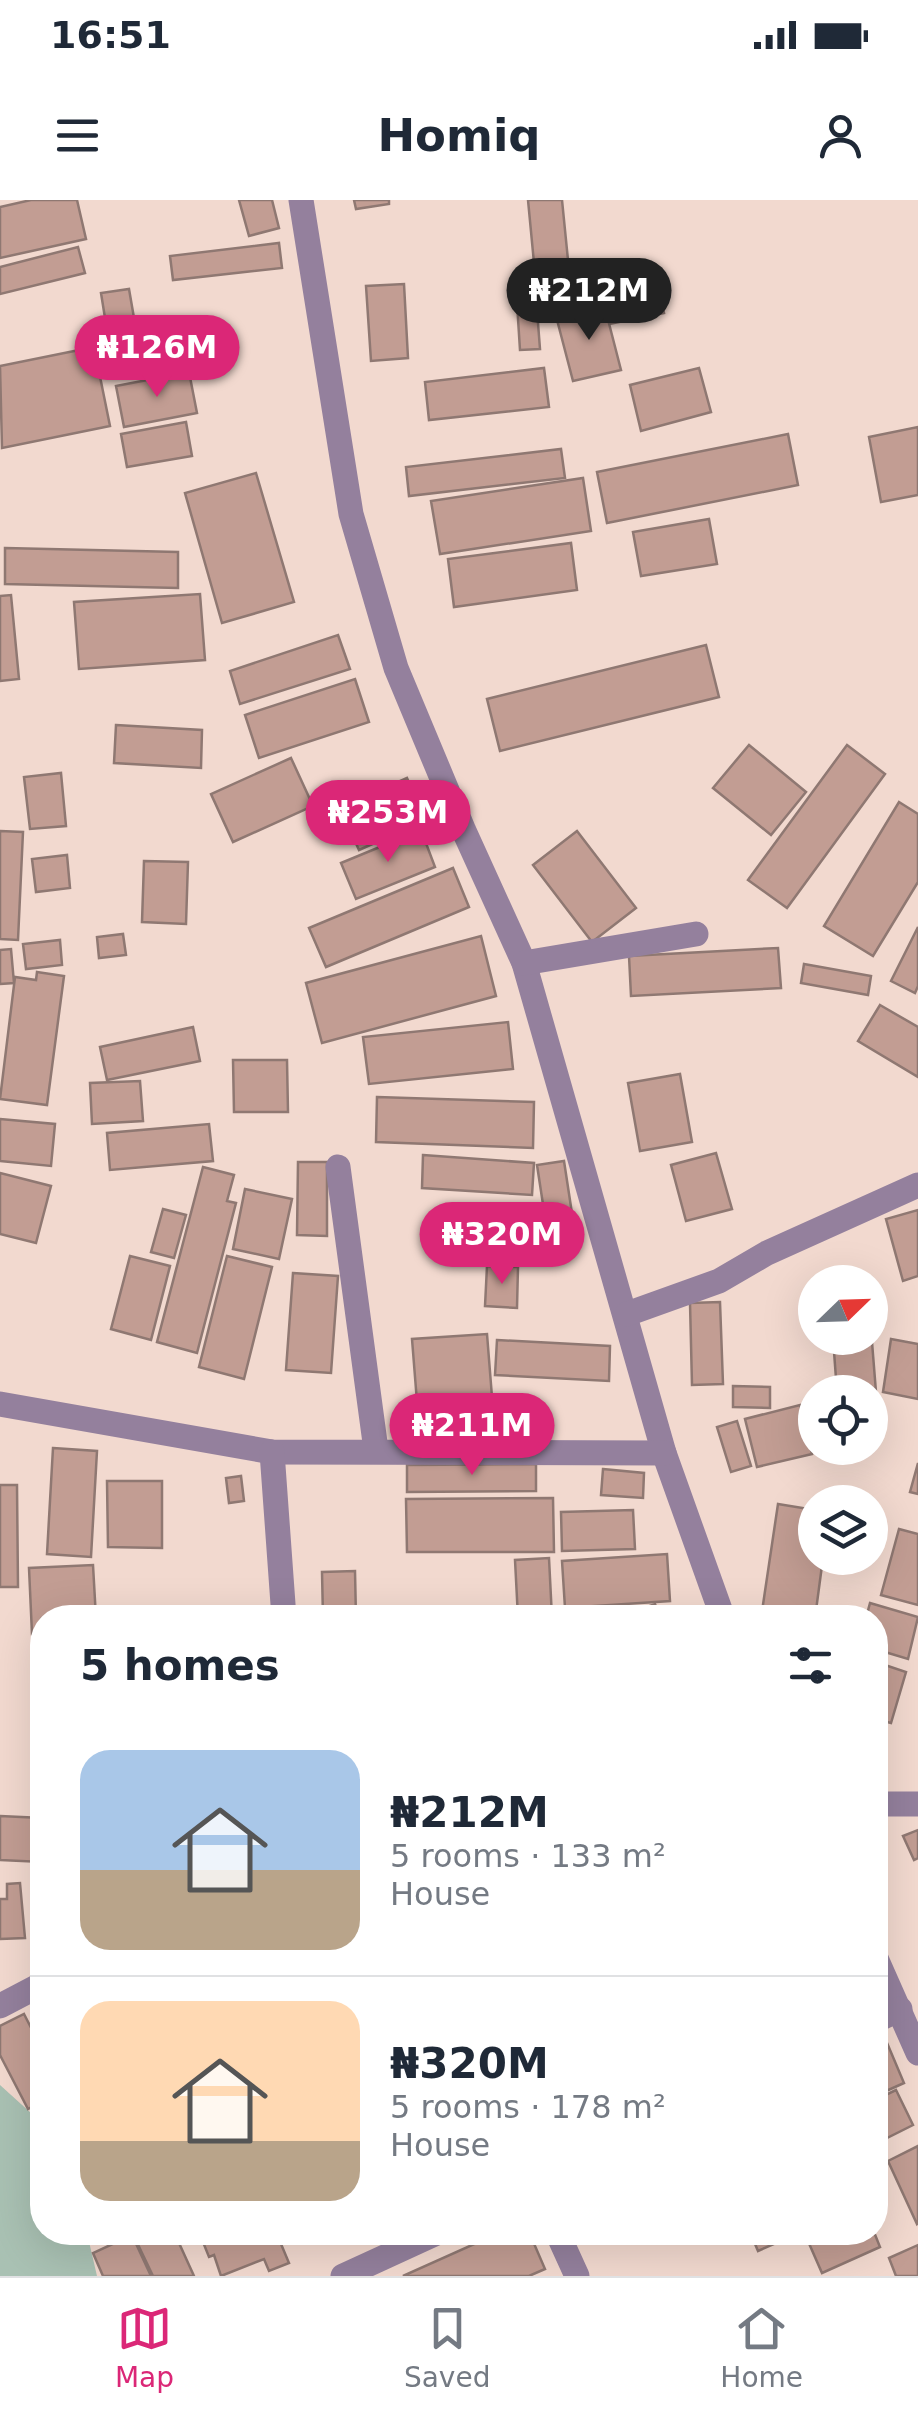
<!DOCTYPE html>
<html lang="en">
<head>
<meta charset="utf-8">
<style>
	:root { --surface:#fff; --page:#f2f2f3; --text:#1f2937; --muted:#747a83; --line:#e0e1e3; --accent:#db2777 }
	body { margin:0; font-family:"DejaVu Sans",sans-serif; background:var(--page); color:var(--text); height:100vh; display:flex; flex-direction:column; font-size:38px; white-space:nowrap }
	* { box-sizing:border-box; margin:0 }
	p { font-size:32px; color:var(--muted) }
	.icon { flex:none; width:55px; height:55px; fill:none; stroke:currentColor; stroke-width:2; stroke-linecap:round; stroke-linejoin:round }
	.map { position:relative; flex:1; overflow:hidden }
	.drawer { position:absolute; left:30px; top:1405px; width:858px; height:640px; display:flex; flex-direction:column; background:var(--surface); border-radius:40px; box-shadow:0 10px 40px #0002 }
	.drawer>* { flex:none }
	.needle { width:65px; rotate:67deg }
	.fabs { position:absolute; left:798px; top:1065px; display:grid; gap:20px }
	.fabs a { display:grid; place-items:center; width:90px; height:90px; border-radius:50%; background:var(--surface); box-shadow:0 10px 40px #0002; font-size:50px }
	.price { position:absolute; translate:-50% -85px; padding:0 22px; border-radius:35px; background:var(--accent); color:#fff; font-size:32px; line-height:65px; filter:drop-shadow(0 2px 5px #0008) }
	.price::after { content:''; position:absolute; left:50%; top:60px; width:30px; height:22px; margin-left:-15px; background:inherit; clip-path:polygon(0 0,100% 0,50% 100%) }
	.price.active { background:#222; color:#fff }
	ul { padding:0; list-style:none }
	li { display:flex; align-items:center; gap:30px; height:250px; padding:0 50px }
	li+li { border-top:2px solid var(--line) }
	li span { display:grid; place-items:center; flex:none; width:280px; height:200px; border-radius:30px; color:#555 }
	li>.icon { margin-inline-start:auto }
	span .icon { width:120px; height:120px; fill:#fffc; stroke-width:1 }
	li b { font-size:42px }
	h2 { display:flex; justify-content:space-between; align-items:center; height:120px; padding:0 50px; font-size:42px }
	.status { display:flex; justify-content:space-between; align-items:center; height:70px; padding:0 50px; background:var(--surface); direction:ltr }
	.status svg { height:28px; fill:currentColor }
	header { display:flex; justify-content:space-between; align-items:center; height:130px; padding:0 50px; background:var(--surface); font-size:45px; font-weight:800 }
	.menu { display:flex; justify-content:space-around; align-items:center; height:140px; border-top:2px solid var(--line); background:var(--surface); font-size:28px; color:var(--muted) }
	.menu a { display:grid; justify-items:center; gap:5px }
	.menu .active { color:var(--accent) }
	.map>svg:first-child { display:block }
	.green { fill:#a9c1b3 }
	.building { fill:#c29d93; stroke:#8f7872; stroke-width:2.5 }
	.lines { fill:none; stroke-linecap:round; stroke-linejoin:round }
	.minor { stroke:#94809d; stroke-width:25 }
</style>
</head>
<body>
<div class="status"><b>16:51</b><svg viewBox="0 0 49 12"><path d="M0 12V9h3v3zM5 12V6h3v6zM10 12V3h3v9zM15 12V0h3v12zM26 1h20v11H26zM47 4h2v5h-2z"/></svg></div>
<header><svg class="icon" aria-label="menu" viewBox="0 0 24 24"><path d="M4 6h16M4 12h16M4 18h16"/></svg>Homiq<svg class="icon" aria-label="person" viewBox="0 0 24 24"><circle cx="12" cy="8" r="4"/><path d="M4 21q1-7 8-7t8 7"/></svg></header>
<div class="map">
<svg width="918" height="2076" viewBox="0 0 918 2076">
	<rect width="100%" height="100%" fill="#f2d9cf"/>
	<polygon class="green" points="0,1885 42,1923 42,2032 87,2033 97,2076 0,2076"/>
	<g class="building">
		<polygon points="31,0 77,0 86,39 0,58 0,7"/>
		<polygon points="239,0 272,0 279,28 249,36"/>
		<polygon points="354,0 389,0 389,4 356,9"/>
		<polygon points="528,0 562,0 568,60 534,63"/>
		<polygon points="279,43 282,68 173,80 170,56"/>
		<polygon points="78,47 85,73 0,94 0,67"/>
		<polygon points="654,64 664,113 579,130 569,81"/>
		<polygon points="534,71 540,149 520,150 515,72"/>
		<polygon points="404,84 408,158 371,161 366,86"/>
		<polygon points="129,89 143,170 114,174 101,93"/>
		<polygon points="604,104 621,170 573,181 556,116"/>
		<polygon points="94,147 110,226 2,248 0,166"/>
		<polygon points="544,168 549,207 429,220 425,182"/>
		<polygon points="699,168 711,212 641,231 630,185"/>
		<polygon points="189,172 197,213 124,227 116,186"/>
		<polygon points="186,222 192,256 127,267 121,234"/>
		<polygon points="918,227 918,295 881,302 869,237"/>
		<polygon points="788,234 798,285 607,323 597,272"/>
		<polygon points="561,249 565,278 409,296 406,267"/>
		<polygon points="256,273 294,402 222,423 185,293"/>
		<polygon points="583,278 591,331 440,354 431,301"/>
		<polygon points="709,319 717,364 641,376 633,332"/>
		<polygon points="571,343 577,390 454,407 448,359"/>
		<polygon points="5,348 178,352 178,388 5,384"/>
		<polygon points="200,394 205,460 79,469 74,402"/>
		<polygon points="11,395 19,479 0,481 0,396"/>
		<polygon points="338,435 350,469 240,504 230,471"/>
		<polygon points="706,445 719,497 500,551 487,499"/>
		<polygon points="355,479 369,522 259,558 245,515"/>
		<polygon points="116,525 202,530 201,568 114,563"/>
		<polygon points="749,545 806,592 771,635 713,588"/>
		<polygon points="847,545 885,574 787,708 748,680"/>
		<polygon points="291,558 313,606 233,642 211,594"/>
		<polygon points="61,573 66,626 30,629 24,577"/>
		<polygon points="407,578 426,620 359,650 340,608"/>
		<polygon points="899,602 918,614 918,682 873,756 824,726"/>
		<polygon points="421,630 435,667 356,699 341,663"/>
		<polygon points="0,631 23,632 18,740 0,739"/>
		<polygon points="577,631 636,708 592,742 533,665"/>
		<polygon points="67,655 70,688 36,692 32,659"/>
		<polygon points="144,661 188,662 186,724 142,722"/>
		<polygon points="453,668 469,707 326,767 309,728"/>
		<polygon points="918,727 918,786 915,793 891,781"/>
		<polygon points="123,734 126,755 99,758 97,737"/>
		<polygon points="481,736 496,796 322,843 306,783"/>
		<polygon points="60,740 62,765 26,769 23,744"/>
		<polygon points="778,748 781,788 631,796 629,756"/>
		<polygon points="11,749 14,783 0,784 0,750"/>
		<polygon points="804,764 871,776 868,795 801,783"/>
		<polygon points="37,772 64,776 47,905 0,899 15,777 36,780"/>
		<polygon points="880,805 918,827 918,877 858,841"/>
		<polygon points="508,822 513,869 369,884 363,837"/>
		<polygon points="193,827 200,861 107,880 100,847"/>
		<polygon points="233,860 287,860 288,912 234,912"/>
		<polygon points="680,874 692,942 640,951 628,883"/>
		<polygon points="140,881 143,921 92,924 90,883"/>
		<polygon points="377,897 534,902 533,948 376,942"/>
		<polygon points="0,919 55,924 51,966 0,961"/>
		<polygon points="209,924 213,961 110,970 107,933"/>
		<polygon points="716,953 732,1009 686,1021 671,965"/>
		<polygon points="423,955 534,963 532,995 422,988"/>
		<polygon points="564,961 573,1020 546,1024 537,965"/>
		<polygon points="298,962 327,962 327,1036 297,1035"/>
		<polygon points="203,967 234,975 227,1001 236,1003 197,1153 157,1142"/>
		<polygon points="0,973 51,986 36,1043 0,1034"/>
		<polygon points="245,989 292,999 279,1059 233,1049"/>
		<polygon points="163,1009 186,1015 174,1058 151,1052"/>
		<polygon points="918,1010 918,1076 903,1081 886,1019"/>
		<polygon points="130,1056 170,1066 151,1140 111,1129"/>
		<polygon points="227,1056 272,1067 244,1179 199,1167"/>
		<polygon points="487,1066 518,1067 517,1108 485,1106"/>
		<polygon points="293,1073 338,1076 331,1173 286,1170"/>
		<polygon points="720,1102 723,1184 692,1185 690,1103"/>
		<polygon points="870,1117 876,1192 837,1192 833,1138 870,1138"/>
		<polygon points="487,1134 492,1197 417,1202 412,1139"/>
		<polygon points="891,1139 918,1144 918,1199 883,1192"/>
		<polygon points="497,1140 610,1146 609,1181 495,1175"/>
		<polygon points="733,1186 770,1187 770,1208 733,1207"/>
		<polygon points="800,1205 812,1254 757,1267 745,1219"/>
		<polygon points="737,1221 751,1266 731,1272 717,1227"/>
		<polygon points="53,1248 97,1251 91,1357 47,1354"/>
		<polygon points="918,1263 918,1294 910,1292"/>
		<polygon points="536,1264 536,1291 407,1292 407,1265"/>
		<polygon points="603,1269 644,1273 643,1298 601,1295"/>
		<polygon points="241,1276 244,1301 229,1303 226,1278"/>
		<polygon points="107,1281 162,1281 162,1348 108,1347"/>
		<polygon points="0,1285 17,1285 18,1387 0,1387"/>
		<polygon points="553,1298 554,1352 407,1352 406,1299"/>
		<polygon points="778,1304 815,1310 815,1358 823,1358 815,1418 761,1418"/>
		<polygon points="633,1310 635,1349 562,1351 561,1312"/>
		<polygon points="899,1329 918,1334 918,1405 881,1395"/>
		<polygon points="667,1354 670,1401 565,1408 562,1361"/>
		<polygon points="549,1358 552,1418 518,1418 515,1360"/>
		<polygon points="93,1365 96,1418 42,1418 42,1433 32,1434 29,1368"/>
		<polygon points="355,1371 356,1418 323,1418 322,1372"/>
		<polygon points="870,1403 918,1417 908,1459 875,1449 875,1418 866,1418"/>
		<polygon points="655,1404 660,1418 616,1418"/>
		<polygon points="435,1409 435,1418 413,1418 413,1410"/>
		<polygon points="359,1413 389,1415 389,1418 359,1418"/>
		<polygon points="879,1463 906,1472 891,1523 875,1519 875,1476"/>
		<polygon points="0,1616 42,1618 42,1662 0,1660"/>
		<polygon points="918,1630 918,1658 914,1660 903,1636"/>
		<polygon points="20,1683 25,1738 0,1739 0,1699 7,1699 7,1684"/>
		<polygon points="24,1814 42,1849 42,1901 28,1909 0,1855 0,1826"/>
		<polygon points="882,1831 904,1883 875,1896 875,1834"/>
		<polygon points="896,1890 913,1925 875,1944 875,1900"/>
		<polygon points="918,1946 918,2023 917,2024 888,1961"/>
		<polygon points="132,2032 174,2032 194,2076 153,2076"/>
		<polygon points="199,2032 276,2032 289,2063 269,2071 264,2059 221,2076 214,2055 209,2057"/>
		<polygon points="501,2032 529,2032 545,2069 529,2076 403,2076"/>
		<polygon points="750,2032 780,2032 783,2040 758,2051"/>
		<polygon points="804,2032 874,2032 880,2047 822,2073"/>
		<polygon points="132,2035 151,2076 103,2076 93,2053"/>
		<polygon points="918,2045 918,2076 896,2076 889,2058"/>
	</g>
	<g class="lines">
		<g class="minor">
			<polyline points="301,0 351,314 396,468 464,631 524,763 664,1253 723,1418"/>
			<polyline points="524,763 696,734"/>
			<polyline points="338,967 376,1250"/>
			<polyline points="627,1114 719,1081 767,1053 918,985"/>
			<polyline points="0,1204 272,1252 664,1253"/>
			<polyline points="272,1252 284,1418"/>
			<polyline points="875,1604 918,1604"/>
			<polyline points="875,1756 918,1853"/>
			<polyline points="0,1806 42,1784"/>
			<polyline points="875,1821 900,1809"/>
			<polyline points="557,2032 577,2076"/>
			<polyline points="343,2076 439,2032"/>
		</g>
	</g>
</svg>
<div class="fabs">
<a><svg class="needle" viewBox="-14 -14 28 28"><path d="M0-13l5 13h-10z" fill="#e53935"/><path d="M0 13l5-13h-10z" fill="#747a83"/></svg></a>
<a><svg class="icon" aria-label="locate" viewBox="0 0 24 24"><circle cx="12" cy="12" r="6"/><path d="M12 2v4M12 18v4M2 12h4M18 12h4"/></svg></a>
<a><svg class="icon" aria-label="layers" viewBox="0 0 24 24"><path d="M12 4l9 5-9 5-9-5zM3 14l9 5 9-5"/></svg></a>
</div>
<b class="price active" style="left:589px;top:143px">₦212M</b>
<b class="price" style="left:157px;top:200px">₦126M</b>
<b class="price" style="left:388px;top:665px">₦253M</b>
<b class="price" style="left:502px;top:1087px">₦320M</b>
<b class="price" style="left:472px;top:1278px">₦211M</b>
<section class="drawer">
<h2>5 homes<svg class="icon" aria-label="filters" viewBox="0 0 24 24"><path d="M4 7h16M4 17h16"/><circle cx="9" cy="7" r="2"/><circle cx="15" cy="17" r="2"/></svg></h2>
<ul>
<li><span style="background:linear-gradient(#a9c7e8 60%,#b9a48a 0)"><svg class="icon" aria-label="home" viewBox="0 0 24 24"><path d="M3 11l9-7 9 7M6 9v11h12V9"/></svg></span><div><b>₦212M</b><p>5 rooms · 133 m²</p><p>House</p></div></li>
<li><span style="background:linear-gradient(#ffd9b3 70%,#b9a48a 0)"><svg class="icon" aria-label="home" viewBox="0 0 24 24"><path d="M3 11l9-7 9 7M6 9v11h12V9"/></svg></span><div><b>₦320M</b><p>5 rooms · 178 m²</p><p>House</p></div></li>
</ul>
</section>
</div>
<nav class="menu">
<a class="active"><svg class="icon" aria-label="map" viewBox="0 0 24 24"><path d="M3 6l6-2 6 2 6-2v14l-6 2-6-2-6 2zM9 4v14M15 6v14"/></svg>Map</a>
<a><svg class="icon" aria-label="saved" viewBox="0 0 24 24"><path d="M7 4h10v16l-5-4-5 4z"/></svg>Saved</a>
<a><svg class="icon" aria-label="home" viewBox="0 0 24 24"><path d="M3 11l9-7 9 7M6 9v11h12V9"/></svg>Home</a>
</nav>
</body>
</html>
